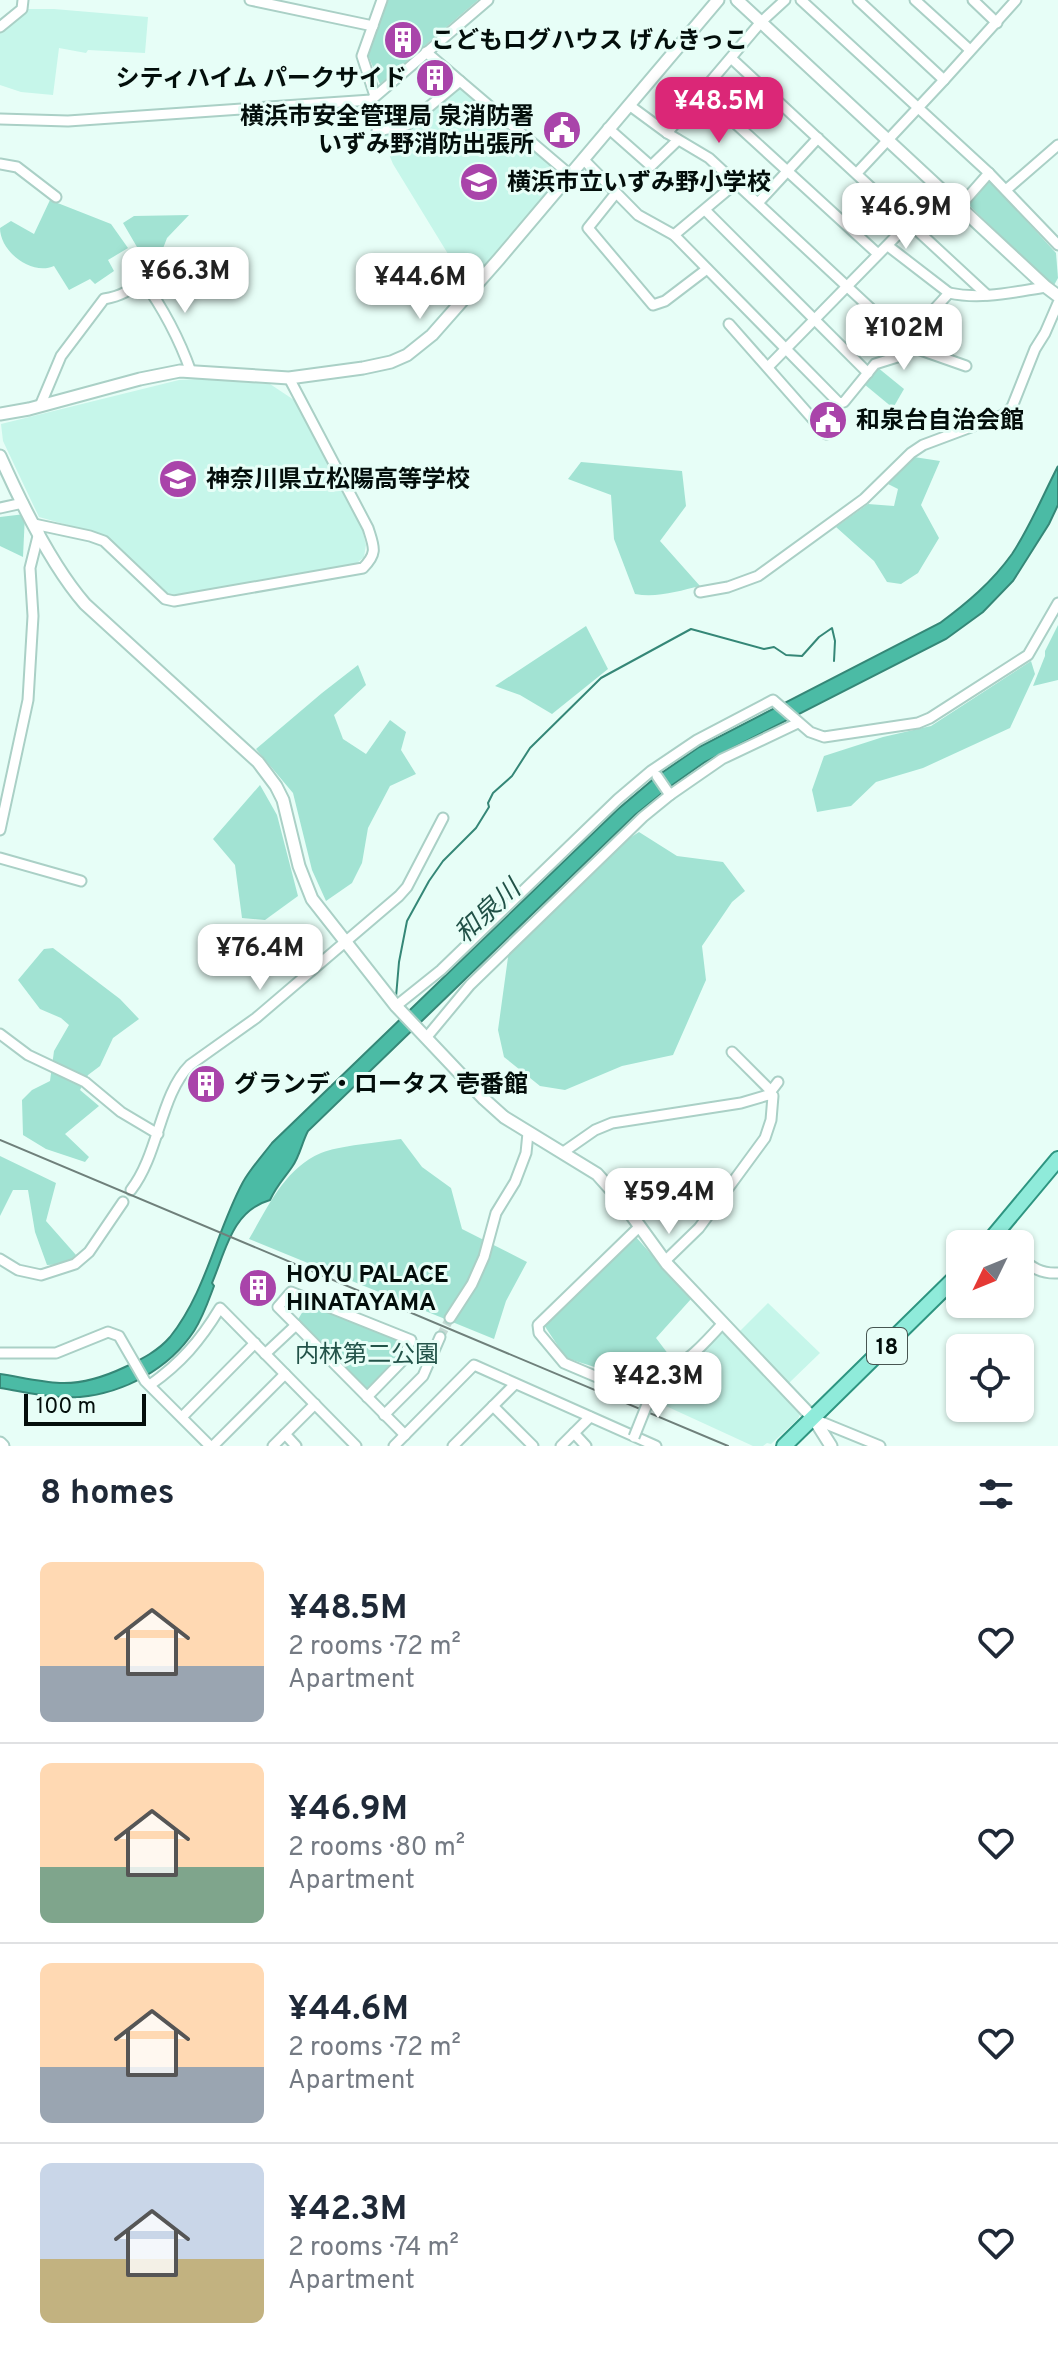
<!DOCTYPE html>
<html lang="en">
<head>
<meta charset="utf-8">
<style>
	:root { --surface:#fff; --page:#f6f6f7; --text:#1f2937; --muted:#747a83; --line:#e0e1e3; --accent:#db2777 }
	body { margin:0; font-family:Overpass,"Noto Sans JP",sans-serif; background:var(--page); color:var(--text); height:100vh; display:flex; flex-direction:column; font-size:30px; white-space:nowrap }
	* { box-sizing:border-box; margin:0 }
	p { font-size:26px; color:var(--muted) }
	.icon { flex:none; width:44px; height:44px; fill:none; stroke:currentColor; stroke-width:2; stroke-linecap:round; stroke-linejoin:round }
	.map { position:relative; height:1446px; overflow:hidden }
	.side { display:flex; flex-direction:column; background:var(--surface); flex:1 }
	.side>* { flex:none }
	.needle { width:52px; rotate:227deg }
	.tools { position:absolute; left:946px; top:1230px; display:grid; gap:16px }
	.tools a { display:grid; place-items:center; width:88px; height:88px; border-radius:12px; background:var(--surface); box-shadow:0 2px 6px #0004; font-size:40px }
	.scale { position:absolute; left:24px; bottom:20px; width:122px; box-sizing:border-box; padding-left:8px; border:4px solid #030e0b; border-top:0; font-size:22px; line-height:28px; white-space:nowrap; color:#030e0b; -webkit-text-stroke:6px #e7fef7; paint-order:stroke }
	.price { position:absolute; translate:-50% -68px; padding:0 18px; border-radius:16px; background:#fff; color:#222; font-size:26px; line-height:52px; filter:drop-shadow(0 2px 4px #0008) }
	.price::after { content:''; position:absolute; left:50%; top:48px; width:24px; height:18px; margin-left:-12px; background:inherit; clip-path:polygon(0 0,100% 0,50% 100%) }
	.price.current { background:var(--accent); color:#fff }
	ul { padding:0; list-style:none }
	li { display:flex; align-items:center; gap:24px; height:200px; padding:0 40px }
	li+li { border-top:2px solid var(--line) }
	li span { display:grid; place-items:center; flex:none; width:224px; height:160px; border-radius:12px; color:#555 }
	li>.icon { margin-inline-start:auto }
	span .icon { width:96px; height:96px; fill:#fffc; stroke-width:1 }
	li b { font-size:34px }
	h2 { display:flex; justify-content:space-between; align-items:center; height:96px; padding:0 40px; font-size:34px }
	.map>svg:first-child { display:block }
	.built { fill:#c6f6ea }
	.green { fill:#a2e3d3 }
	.water { fill:#4bbba5; stroke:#358777; stroke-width:2 }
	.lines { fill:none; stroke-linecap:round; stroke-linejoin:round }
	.stream { stroke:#358777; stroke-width:2 }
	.minor-tunnel { stroke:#c5dad4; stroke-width:9; stroke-dasharray:9 4.5; stroke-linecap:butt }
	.minor-casing { stroke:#aad0c6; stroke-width:13 }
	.tertiary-casing { stroke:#aad0c6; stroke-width:15 }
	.primary-casing { stroke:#2e9581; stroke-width:18 }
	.minor { stroke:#fff; stroke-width:9 }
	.tertiary { stroke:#fff; stroke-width:11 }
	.primary { stroke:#8febda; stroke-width:14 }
	.rail { stroke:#6f807b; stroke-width:2 }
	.minor-bridge-casing { stroke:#aad0c6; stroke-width:13; stroke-linecap:butt }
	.minor-bridge { stroke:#fff; stroke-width:9 }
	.labels { text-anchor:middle; stroke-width:6; stroke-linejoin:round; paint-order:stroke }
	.shield { fill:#e7fef7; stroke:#475652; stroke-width:2 }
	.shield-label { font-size:22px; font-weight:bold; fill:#030e0b }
	.poi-label { font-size:24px; font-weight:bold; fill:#030e0b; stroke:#e7fef7; text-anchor:start }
	.park-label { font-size:24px; fill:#235349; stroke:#e7fef7 }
	.water-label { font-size:26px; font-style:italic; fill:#215147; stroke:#e7fef7 }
</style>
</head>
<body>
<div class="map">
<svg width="1058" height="1446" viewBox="0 0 1058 1446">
	<rect width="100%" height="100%" fill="#e7fef7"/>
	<g class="built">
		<polygon points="28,9 54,9 148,17 145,53 88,50 86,53 59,48 53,95 21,92 0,85 0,31"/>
		<polygon points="459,87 563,174 467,285 393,164 381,135 408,129"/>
		<polygon points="201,379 270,384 294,400 362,529 366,545 364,557 357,563 174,596 167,593 112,541 103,535 39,517 3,441 1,424 179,380"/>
		<polygon points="768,1303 820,1353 789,1383 739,1332"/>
		<polygon points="722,1331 801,1412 798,1419 771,1444 767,1443 763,1446 753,1446 655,1401 660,1385 693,1362"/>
	</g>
	<g class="green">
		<polygon points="387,0 478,0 380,84 368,55"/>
		<polygon points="986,181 990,181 1056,253 1058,278 1053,287 968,204"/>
		<path d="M50,200L111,224L128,248L108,260L114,271L95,284L90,279L69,290L54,266C32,276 0,252 0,228L11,221L34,234Z"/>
		<polygon points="189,215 167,238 162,251 144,272 138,261 137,247 123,223 134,216"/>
		<polygon points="877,367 904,389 893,408 864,384"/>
		<polygon points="914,457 940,461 921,505 939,538 918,573 901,584 887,582 874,561 836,527 868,504 894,506 898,489 888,484"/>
		<path d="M581,462L682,471L686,506L660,541L700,586C679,591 657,598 635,594L614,539L611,495L568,479Z"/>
		<polygon points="25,514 23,557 0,546 0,517"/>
		<polygon points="1058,625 1058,680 1033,686 1045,656 1045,651"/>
		<polygon points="586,626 608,669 552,714 520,695 495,686"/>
		<polygon points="1031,661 1035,674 1010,728 923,768 876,782 851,806 817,812 812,790 824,756 883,737 931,726"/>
		<polygon points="358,665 366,685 334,715 343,739 366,754 390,720 406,732 401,750 416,774 390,786 368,828 362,863 352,883 326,901 312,870 293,793 256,749 322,693"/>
		<polygon points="260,785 277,815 298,896 265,920 242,918 235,865 213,839"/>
		<polygon points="639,832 677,856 723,862 745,891 732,902 702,946 706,980 673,1055 622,1066 565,1090 540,1086 504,1057 498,1030 509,950 597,859"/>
		<polygon points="53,948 120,999 139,1019 113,1038 100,1066 88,1075 80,1090 99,1106 65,1134 89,1157 85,1162 46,1149 23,1135 22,1100 32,1090 50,1081 54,1051 69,1025 61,1018 40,1009 18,980 44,949"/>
		<path d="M401,1139L422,1167L451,1188L462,1229L527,1262L506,1301L494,1339L249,1239C268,1207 285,1168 321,1153C338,1146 381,1142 401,1139Z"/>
		<polygon points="0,1156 56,1183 46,1221 76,1255 68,1264 47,1265 35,1232 28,1190 13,1190 0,1216"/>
		<polygon points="635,1236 691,1299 656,1338 672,1359 647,1380 639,1381 566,1358 544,1325"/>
		<polygon points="308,1303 405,1342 399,1357 365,1390 297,1321"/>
	</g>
	<path class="water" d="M1058,466V505L1049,524L1013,581L983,612L946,639L705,762L671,786L635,815L308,1131C302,1142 300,1156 292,1167C283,1180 277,1185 270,1200C232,1211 226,1250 212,1283L214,1286C208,1302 203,1317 194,1331C169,1369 124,1393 80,1397C53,1399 26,1392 0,1388V1374C20,1377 41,1382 60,1383C82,1384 106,1376 125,1367C142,1359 158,1351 170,1337C206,1292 216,1232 243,1182C251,1168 262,1156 272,1143L617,810L657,776L699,747L940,623C967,603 992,582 1012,554C1030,527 1043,495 1058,466Z"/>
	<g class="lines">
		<polyline class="stream" points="396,997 399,962 407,921 429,881 443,861 476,828 489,807 488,803 493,793 512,776 530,748 601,678 691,629 764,649 774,647 786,655 802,656 819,637 832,628 835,641 834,661"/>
		<polyline class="minor-tunnel" points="440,1337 450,1318"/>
		<defs>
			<g id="minor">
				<polyline points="250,0 373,26"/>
				<polyline points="801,0 989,173 1058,245"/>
				<polyline points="858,0 944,80"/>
				<polyline points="915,0 970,50"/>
				<polyline points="973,0 997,23"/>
				<polyline points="0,27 22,9 23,0"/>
				<polyline points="426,52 569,174"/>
				<polyline points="731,58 987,295"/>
				<polyline points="702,93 878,254"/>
				<polyline points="375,96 362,56 382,0"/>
				<polyline points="629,105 667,133 709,158 912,347 966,366"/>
				<polyline points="0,119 68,121 371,100 488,0"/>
				<polyline points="608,128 651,166 678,140"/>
				<polyline points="377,131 407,125 460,81"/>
				<polyline points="667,133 761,22 785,0"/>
				<path d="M583,159L638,215L674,235L839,403L844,402L875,364L907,354L930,314L949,293C982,300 1013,292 1046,287"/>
				<polyline points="0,164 17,167 56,197"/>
				<polyline points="857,173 944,80 1016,0"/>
				<polyline points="1006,190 1058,145"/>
				<polyline points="616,193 588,228 653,305 665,301 707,269"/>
				<polyline points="758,203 818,138"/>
				<polyline points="960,206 989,173"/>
				<polyline points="705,210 868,373"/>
				<polyline points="674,235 736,183"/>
				<polyline points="888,246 949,293"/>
				<polyline points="729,324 826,434"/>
				<polyline points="768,367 910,222"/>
				<path d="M40,406L61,356L104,299C121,296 130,291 142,279C163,308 179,338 191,372"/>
				<polyline points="0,508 23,503"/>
				<path d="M34,524L90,536L104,541L165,599L174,601L363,568C378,553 374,547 368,528L289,378"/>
				<polyline points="700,592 728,587 758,576 864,499 911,453 923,445 1003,415 1012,407 1035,349 1045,333 1058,303"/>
				<polyline points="657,776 670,795"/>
				<polyline points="0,830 28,700 33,616 30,568 39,532"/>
				<polyline points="0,858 81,881"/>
				<polyline points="396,1006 441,970 618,799 651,771 697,740 773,700 810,732 824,737 918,723 930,718 1028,655 1058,603"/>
				<polyline points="0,1034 28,1055 85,1082 121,1112 158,1134"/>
				<polyline points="426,1038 470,985 643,817 670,795 722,759 798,723"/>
				<polyline points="732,1052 771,1091"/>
				<polyline points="768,1095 778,1082"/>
				<polyline points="562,1153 595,1130 612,1123 741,1103 768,1095 773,1096 771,1120 765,1138 699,1228 665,1261"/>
				<path d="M131,1190C159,1154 160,1095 190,1065L256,1018L399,896L407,887L443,818"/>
				<path d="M640,1226L538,1325L539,1333L564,1363L604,1380L652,1392C661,1372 680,1366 695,1352C705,1343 714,1333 723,1323"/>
				<polyline points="997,1233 1008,1244"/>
				<path d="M1020,1256C1031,1268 1042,1274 1058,1273"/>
				<polyline points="0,1259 18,1270 41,1275 75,1264 89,1252 123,1202"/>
				<polyline points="450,1318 472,1284 484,1257 496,1213 515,1182 526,1153 528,1133"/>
				<polyline points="296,1325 278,1307 291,1292 411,1340 402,1361 367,1397"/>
				<polyline points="0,1353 56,1353 108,1332 119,1336 145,1381 210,1446"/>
				<polyline points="265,1354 296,1325 405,1435"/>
				<path d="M150,1385C181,1363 200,1341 220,1308L356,1446"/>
				<polyline points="493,1406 533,1446"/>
				<polyline points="384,1415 423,1376 440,1337"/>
				<polyline points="182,1417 255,1343"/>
				<polyline points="814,1419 880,1446"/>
				<polyline points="574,1433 586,1446"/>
				<polyline points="285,1434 296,1446"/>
				<polyline points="213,1446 285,1374"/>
				<polyline points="273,1446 315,1404"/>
				<polyline points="394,1446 474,1365 656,1446"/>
				<polyline points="453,1446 515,1384"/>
				<polyline points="561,1446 590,1417"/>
			</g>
			<g id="tertiary">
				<polyline points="737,0 1046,287 1058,296"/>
				<polyline points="0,414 29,409 140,379 180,371 289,378 363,368 391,362 407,355 432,335 499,259 718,0"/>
				<path d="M0,456C21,503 51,565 85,604L258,762L276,786L283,800L299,866L312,899L396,1006L484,1099L504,1117L597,1174L622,1202L667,1264L814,1419L831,1446"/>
				<polyline points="0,1443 3,1446"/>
			</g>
			<g id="primary">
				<polyline points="987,1244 1058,1159"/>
				<polyline points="784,1446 960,1273"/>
			</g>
		</defs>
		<use href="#minor" class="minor-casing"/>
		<use href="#tertiary" class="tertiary-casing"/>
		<use href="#primary" class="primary-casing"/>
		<use href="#minor" class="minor"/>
		<use href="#tertiary" class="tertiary"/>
		<use href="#primary" class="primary"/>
		<polyline class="rail" points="0,1140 728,1446"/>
		<defs>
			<polyline id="minor-bridge" points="634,1437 652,1392"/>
		</defs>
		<use href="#minor-bridge" class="minor-bridge-casing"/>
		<use href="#minor-bridge" class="minor-bridge"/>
	</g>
	<defs>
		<symbol id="building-disc" viewBox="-11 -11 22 22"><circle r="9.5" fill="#a944aa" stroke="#e7fef7"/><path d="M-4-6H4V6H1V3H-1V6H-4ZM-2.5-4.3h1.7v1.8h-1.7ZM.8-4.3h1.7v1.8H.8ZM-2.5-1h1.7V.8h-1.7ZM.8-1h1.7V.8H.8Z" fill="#fff"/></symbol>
		<symbol id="civic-disc" viewBox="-11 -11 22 22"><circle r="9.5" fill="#a944aa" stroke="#e7fef7"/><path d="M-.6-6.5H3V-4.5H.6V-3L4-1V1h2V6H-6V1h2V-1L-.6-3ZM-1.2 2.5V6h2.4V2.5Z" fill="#fff"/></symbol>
		<symbol id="school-disc" viewBox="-11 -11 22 22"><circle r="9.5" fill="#a944aa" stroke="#e7fef7"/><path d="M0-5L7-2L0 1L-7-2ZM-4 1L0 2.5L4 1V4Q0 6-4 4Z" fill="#fff"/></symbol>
	</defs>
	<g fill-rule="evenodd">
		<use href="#building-disc" x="381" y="18" width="44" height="44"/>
		<use href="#building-disc" x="413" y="56" width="44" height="44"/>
		<use href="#civic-disc" x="540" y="108" width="44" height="44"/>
		<use href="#school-disc" x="457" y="160" width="44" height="44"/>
		<use href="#civic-disc" x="806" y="398" width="44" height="44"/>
		<use href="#school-disc" x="156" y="457" width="44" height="44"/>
		<use href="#building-disc" x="184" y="1062" width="44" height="44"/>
		<use href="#building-disc" x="236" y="1266" width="44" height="44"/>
	</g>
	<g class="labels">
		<rect class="shield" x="867" y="1328" width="40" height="36" rx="6"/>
		<g class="shield-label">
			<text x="887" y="1354">18</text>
		</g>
		<g class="poi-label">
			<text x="431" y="48">こどもログハウス げんきっこ</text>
			<text x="407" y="86" text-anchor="end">シティハイム パークサイド</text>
			<text x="534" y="124" text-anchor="end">横浜市安全管理局 泉消防署<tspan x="534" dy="28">いずみ野消防出張所</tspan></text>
			<text x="507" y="190">横浜市立いずみ野小学校</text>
			<text x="856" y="428">和泉台自治会館</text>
			<text x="206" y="487">神奈川県立松陽高等学校</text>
			<text x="234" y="1092">グランデ・ロータス 壱番館</text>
			<text x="286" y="1282">HOYU PALACE<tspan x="286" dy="28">HINATAYAMA</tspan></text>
		</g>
		<g class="park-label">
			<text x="367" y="1362">内林第二公園</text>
		</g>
		<g class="water-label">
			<text transform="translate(487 911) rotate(-43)" y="9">和泉川</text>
		</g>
	</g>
</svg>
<div class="tools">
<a><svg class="needle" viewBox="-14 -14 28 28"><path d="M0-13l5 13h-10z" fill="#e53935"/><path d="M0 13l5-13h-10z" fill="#747a83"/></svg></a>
<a><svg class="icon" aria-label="locate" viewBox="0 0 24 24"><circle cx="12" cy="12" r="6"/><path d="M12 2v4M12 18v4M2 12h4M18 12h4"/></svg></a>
</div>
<div class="scale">100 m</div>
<b class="price current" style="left:719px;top:145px">¥48.5M</b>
<b class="price" style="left:906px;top:251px">¥46.9M</b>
<b class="price" style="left:185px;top:315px">¥66.3M</b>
<b class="price" style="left:420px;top:321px">¥44.6M</b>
<b class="price" style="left:904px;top:372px">¥102M</b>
<b class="price" style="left:260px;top:992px">¥76.4M</b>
<b class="price" style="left:669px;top:1236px">¥59.4M</b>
<b class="price" style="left:658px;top:1420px">¥42.3M</b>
</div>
<section class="side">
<h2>8 homes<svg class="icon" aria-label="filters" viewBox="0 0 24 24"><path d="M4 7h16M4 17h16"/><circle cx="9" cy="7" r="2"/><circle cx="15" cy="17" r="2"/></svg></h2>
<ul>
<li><span style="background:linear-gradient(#ffd9b3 65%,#9aa5b1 0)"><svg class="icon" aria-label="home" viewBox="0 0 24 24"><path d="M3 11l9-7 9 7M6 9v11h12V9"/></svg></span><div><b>¥48.5M</b><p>2 rooms · 72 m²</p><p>Apartment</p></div><svg class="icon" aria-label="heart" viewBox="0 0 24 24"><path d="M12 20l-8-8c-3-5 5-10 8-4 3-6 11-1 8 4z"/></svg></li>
<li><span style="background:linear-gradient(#ffd9b3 65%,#7fa58c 0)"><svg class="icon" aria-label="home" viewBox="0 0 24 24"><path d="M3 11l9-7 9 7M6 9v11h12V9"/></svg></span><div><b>¥46.9M</b><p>2 rooms · 80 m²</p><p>Apartment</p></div><svg class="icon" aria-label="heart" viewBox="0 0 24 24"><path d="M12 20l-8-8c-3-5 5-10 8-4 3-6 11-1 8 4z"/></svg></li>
<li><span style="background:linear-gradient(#ffd9b3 65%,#9aa5b1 0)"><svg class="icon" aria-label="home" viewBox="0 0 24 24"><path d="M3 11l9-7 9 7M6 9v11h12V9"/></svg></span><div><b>¥44.6M</b><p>2 rooms · 72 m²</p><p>Apartment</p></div><svg class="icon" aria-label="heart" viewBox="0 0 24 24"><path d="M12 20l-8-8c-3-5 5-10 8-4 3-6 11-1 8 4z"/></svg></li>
<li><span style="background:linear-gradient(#c9d6e8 60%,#c2b280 0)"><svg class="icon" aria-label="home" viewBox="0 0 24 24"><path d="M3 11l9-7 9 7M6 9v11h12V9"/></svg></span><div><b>¥42.3M</b><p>2 rooms · 74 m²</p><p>Apartment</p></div><svg class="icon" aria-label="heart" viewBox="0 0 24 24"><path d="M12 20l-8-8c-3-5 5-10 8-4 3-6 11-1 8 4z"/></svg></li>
</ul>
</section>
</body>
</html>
